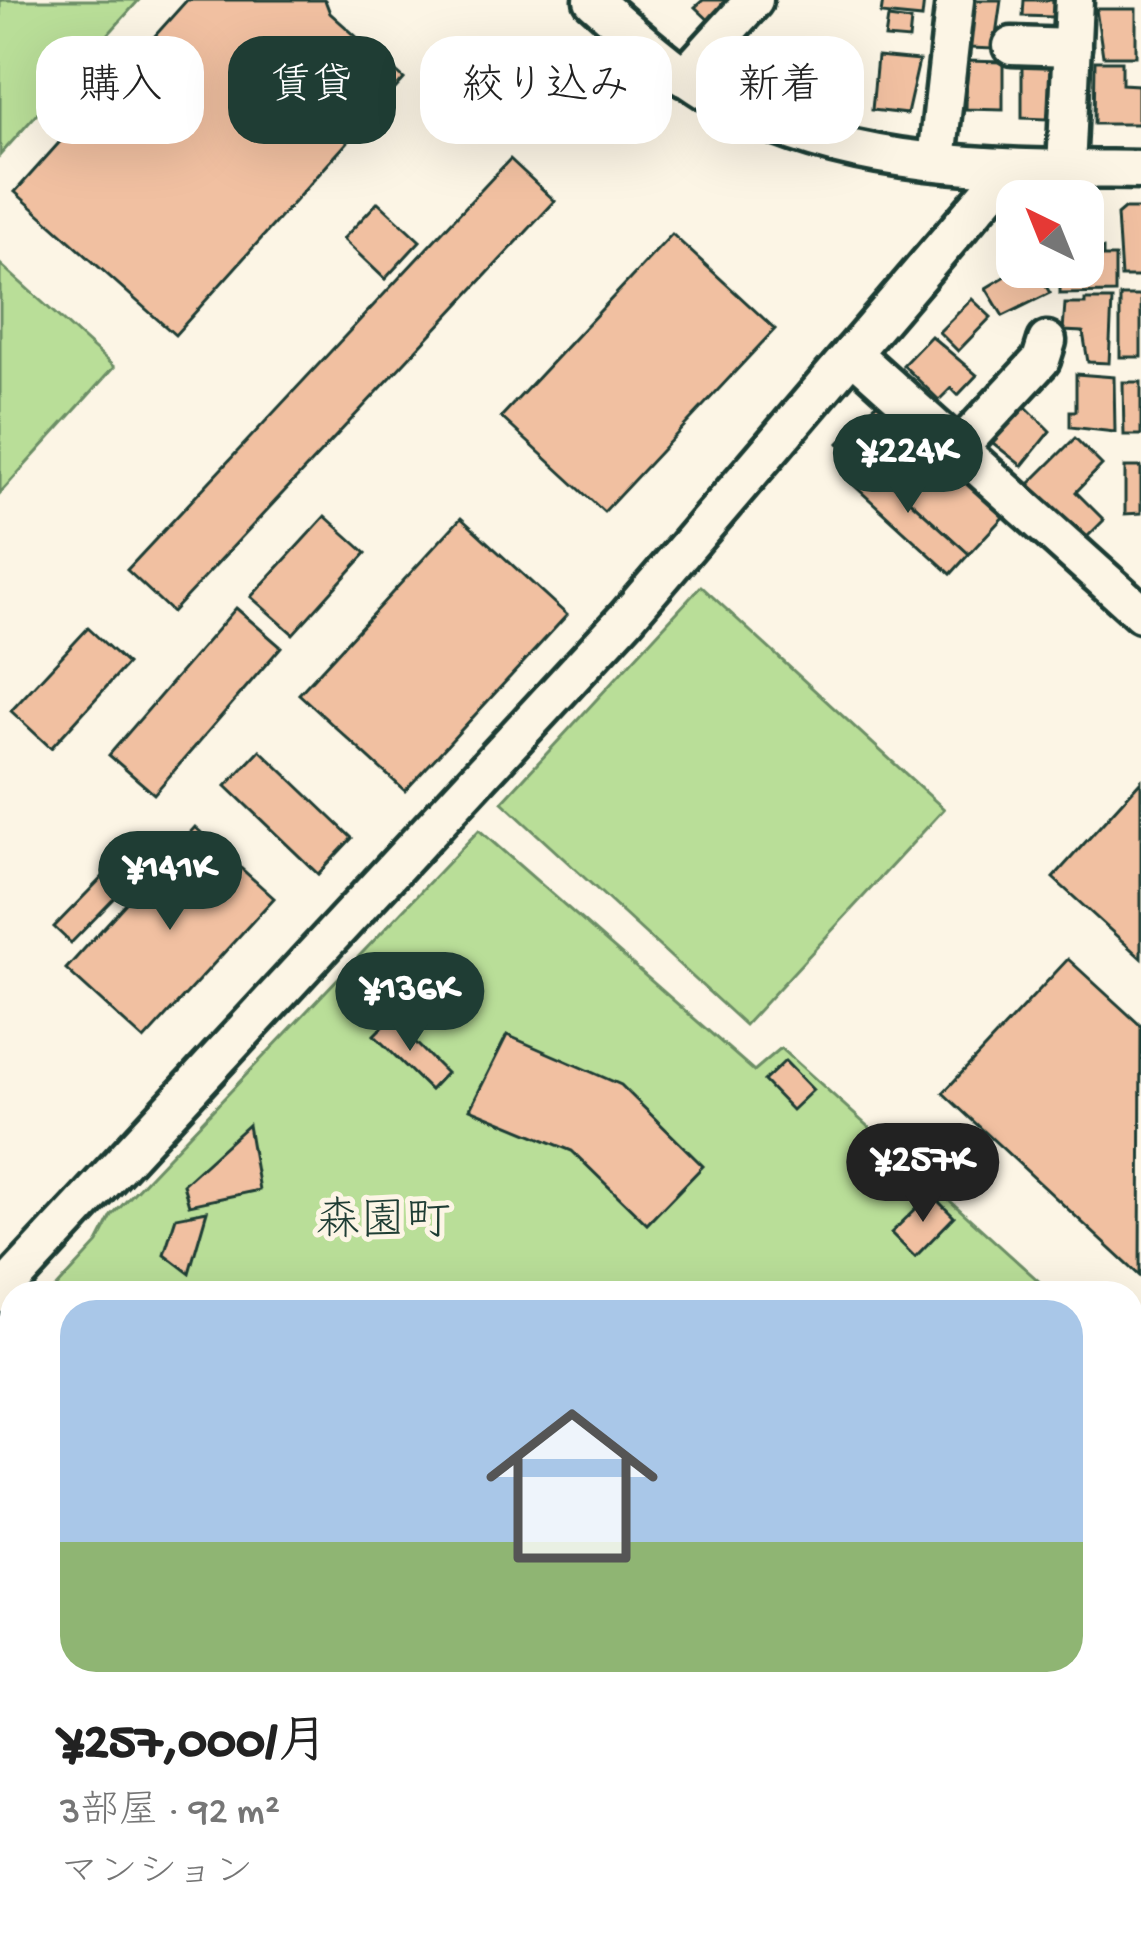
<!DOCTYPE html>
<html lang="ja">
<head>
<meta charset="utf-8">
<style>
	:root { --surface:#fff; --page:#f2f2f2; --text:#222; --muted:#767676; --line:#e0e0e0; --accent:#1f3d34 }
	body { margin:0; font-family:"Gochi Hand","Klee One",sans-serif; background:var(--page); color:var(--text); height:100vh; display:flex; flex-direction:column; font-size:45px; white-space:nowrap }
	* { box-sizing:border-box; margin:0 }
	p { font-size:39px; color:var(--muted) }
	.icon { flex:none; width:66px; height:66px; fill:none; stroke:currentColor; stroke-width:2; stroke-linecap:round; stroke-linejoin:round }
	.map { position:relative; flex:1; overflow:hidden }
	.side { position:absolute; left:0px; top:1281px; width:1143px; height:663px; display:flex; flex-direction:column; background:var(--surface); border-radius:36px 36px 0 0; box-shadow:0 12px 48px #0002 }
	.side>* { flex:none }
	.guide { position:absolute; left:36px; top:36px; width:1071px; height:108px; display:flex; gap:24px }
	.needle { width:78px; rotate:317deg }
	.fabs { position:absolute; left:996px; top:180px; display:grid; gap:24px }
	.fabs a { display:grid; place-items:center; width:108px; height:108px; border-radius:24px; background:var(--surface); box-shadow:0 12px 48px #0002; font-size:60px }
	.price { position:absolute; translate:-50% -102px; padding:0 27px; border-radius:42px; background:var(--accent); color:#fff; font-size:39px; line-height:78px; filter:drop-shadow(0 3px 6px #0008) }
	.price::after { content:''; position:absolute; left:50%; top:72px; width:36px; height:27px; margin-left:-18px; background:inherit; clip-path:polygon(0 0,100% 0,50% 100%) }
	.price.on { background:#222; color:#fff }
	ul { padding:0; list-style:none }
	li { display:grid; align-content:center; gap:24px; height:636px; padding:0 60px }
	li+li { border-top:3px solid var(--line) }
	li span { display:grid; place-items:center; height:372px; border-radius:36px; color:#555 }
	li>.icon { margin-inline-start:auto }
	span .icon { width:216px; height:216px; fill:#fffc; stroke-width:1 }
	li b { font-size:51px }
	.tag { padding:0 42px; border-radius:36px; background:var(--surface); box-shadow:0 12px 48px #0002; font-size:42px; line-height:108px }
	.tag.on { background:var(--accent); color:#fff }
	.map>svg:first-child { display:block }
	.green { fill:#b9de98; stroke:#6c8e66; stroke-width:3 }
	.lines { fill:none; stroke-linecap:round; stroke-linejoin:round }
	.stream { stroke:#568f98; stroke-width:9 }
	.building { fill:#f1c0a1; stroke:#1f3d34; stroke-width:3 }
	.minor-casing { stroke:#1f3d34; stroke-width:45 }
	.path { stroke:#1f3d34; stroke-width:6; stroke-dasharray:3 9; stroke-linecap:butt }
	.minor { stroke:#fcf5e5; stroke-width:36 }
	.labels { text-anchor:middle; stroke-width:10; stroke-linejoin:round; paint-order:stroke }
	.quarter-label { font-size:45px; fill:#1f3d34; stroke:#fcf5e5 }
</style>
</head>
<body>
<div class="map">
<svg width="1141" height="1942" viewBox="0 0 1141 1942">
	<rect width="100%" height="100%" fill="#fcf5e5"/>
	<filter id="ink" filterUnits="userSpaceOnUse"><feTurbulence type="fractalNoise" baseFrequency=".00833" numOctaves="2"/><feDisplacementMap in="SourceGraphic" scale="24" xChannelSelector="R" yChannelSelector="G"/><feConvolveMatrix kernelMatrix="1 2 1 2 8 2 1 2 1" color-interpolation-filters="sRGB"/></filter>
	<g filter="url(#ink)">
		<g class="green">
			<polygon points="0,0 139,0 0,155"/>
			<polygon points="0,264 114,367 0,493"/>
			<polygon points="701,586 944,809 745,1025 502,802"/>
			<polygon points="479,830 754,1071 781,1048 1052,1293 52,1293 98,1243 112,1216"/>
			<polygon points="1131,1364 1141,1373 1141,1525 1131,1537"/>
			<polygon points="0,1558 12,1560 12,1932 797,1932 797,1942 0,1942"/>
		</g>
		<g class="lines">
			<g class="stream">
				<polyline points="0,1715 12,1716"/>
				<polyline points="0,1799 12,1814"/>
				<polyline points="0,1918 12,1901"/>
			</g>
		</g>
		<g class="building">
			<polygon points="187,0 325,0 330,13 404,79 175,335 15,192"/>
			<polygon points="703,0 746,0 718,29 695,7"/>
			<polygon points="883,0 924,0 922,18 881,14"/>
			<polygon points="972,0 1001,0 994,49 970,48"/>
			<polygon points="1024,0 1058,0 1058,10 1053,17 1023,16"/>
			<polygon points="1096,9 1136,9 1136,56 1103,56"/>
			<polygon points="888,18 911,21 909,40 885,38"/>
			<polygon points="877,57 919,61 907,114 872,110"/>
			<polygon points="1022,57 1059,58 1047,119 1022,118"/>
			<polygon points="967,61 1003,62 1003,110 966,109"/>
			<polygon points="1095,61 1122,61 1122,84 1138,85 1138,124 1094,124"/>
			<polygon points="510,159 555,201 172,612 127,570"/>
			<polygon points="378,202 420,241 385,279 343,239"/>
			<polygon points="1124,209 1141,209 1141,277 1121,277 1117,215"/>
			<polygon points="672,234 775,329 604,512 501,417"/>
			<polygon points="1083,243 1088,250 1103,249 1103,257 1115,257 1115,293 1060,294 1060,267 1083,267"/>
			<polygon points="1021,267 1034,267 1050,293 1003,316 986,288"/>
			<rect x="1120" y="296" width="21" height="61"/>
			<polygon points="972,299 991,317 958,351 939,332"/>
			<polygon points="1085,300 1112,300 1109,363 1088,362 1083,332 1063,331 1065,304 1085,304"/>
			<polygon points="931,336 977,375 958,395 951,388 939,400 903,365"/>
			<polygon points="1076,374 1114,377 1115,432 1070,427 1070,411 1076,411"/>
			<polygon points="1123,382 1141,382 1141,435 1124,435"/>
			<polygon points="880,400 1005,515 969,554 864,459 857,465 839,443"/>
			<polygon points="1023,404 1050,431 1022,466 988,439"/>
			<polygon points="1075,438 1102,465 1076,492 1104,520 1083,541 1027,486"/>
			<polygon points="864,459 969,554 951,574 846,478"/>
			<polygon points="1125,467 1141,467 1141,513 1125,514"/>
			<polygon points="325,516 366,553 293,634 251,597"/>
			<polygon points="461,518 567,615 405,791 299,694"/>
			<polygon points="236,608 281,647 154,794 109,755"/>
			<polygon points="88,628 127,664 51,748 11,711"/>
			<polygon points="260,750 352,838 318,874 226,786"/>
			<polygon points="1141,781 1141,958 1053,878"/>
			<polygon points="195,827 274,898 144,1040 66,969"/>
			<polygon points="118,861 135,877 71,943 54,927"/>
			<polygon points="1068,959 1141,1026 1140,1276 943,1093"/>
			<polygon points="391,1018 446,1073 430,1090 374,1035"/>
			<polygon points="507,1035 621,1085 703,1166 647,1224 572,1151 470,1109"/>
			<polygon points="785,1061 813,1090 792,1110 764,1081"/>
			<polygon points="248,1125 259,1190 189,1205 183,1184"/>
			<polygon points="931,1194 954,1217 915,1257 891,1233"/>
			<polygon points="207,1211 189,1273 164,1254 176,1217"/>
		</g>
		<g class="lines">
			<defs>
				<g id="minor">
					<path d="M593,0C641,43 690,87 749,114C869,171 1012,168 1141,170"/>
					<polyline points="1012,46 1072,48"/>
					<polyline points="684,77 754,0"/>
					<polyline points="937,160 955,0"/>
					<polyline points="1066,169 1074,0"/>
					<polyline points="852,353 1141,613"/>
					<polyline points="958,449 1041,360 1047,341"/>
					<polyline points="0,1294 627,617 1010,168"/>
					<polyline points="0,1500 12,1502"/>
					<polyline points="1131,1553 1141,1541"/>
					<polyline points="1131,1619 1141,1620"/>
				</g>
			</defs>
			<use href="#minor" class="minor-casing"/>
			<g class="path">
				<polyline points="0,1654 12,1645"/>
				<polyline points="0,1690 12,1691"/>
				<polyline points="0,1792 12,1784"/>
				<polyline points="395,1942 396,1932"/>
				<polyline points="752,1942 753,1932"/>
			</g>
			<use href="#minor" class="minor"/>
		</g>
	</g>
	<g class="labels">
		<g class="quarter-label">
			<text x="383" y="1233">森園町</text>
		</g>
	</g>
</svg>
<div class="fabs">
<a><svg class="needle" viewBox="-14 -14 28 28"><path d="M0-13l5 13h-10z" fill="#e53935"/><path d="M0 13l5-13h-10z" fill="#767676"/></svg></a>
</div>
<b class="price" style="left:908px;top:516px">¥224K</b>
<b class="price" style="left:170px;top:933px">¥141K</b>
<b class="price" style="left:410px;top:1054px">¥136K</b>
<b class="price on" style="left:923px;top:1225px">¥257K</b>
<div class="guide">
<a class="tag">購入</a>
<a class="tag on">賃貸</a>
<a class="tag">絞り込み</a>
<a class="tag">新着</a>
</div>
<section class="side">
<ul>
<li><span style="background:linear-gradient(#a9c7e8 65%,#8fb573 0)"><svg class="icon" aria-label="home" viewBox="0 0 24 24"><path d="M3 11l9-7 9 7M6 9v11h12V9"/></svg></span><div><b>¥257,000/月</b><p>3部屋 · 92 m²</p><p>マンション</p></div></li>
</ul>
</section>
</div>
</body>
</html>
